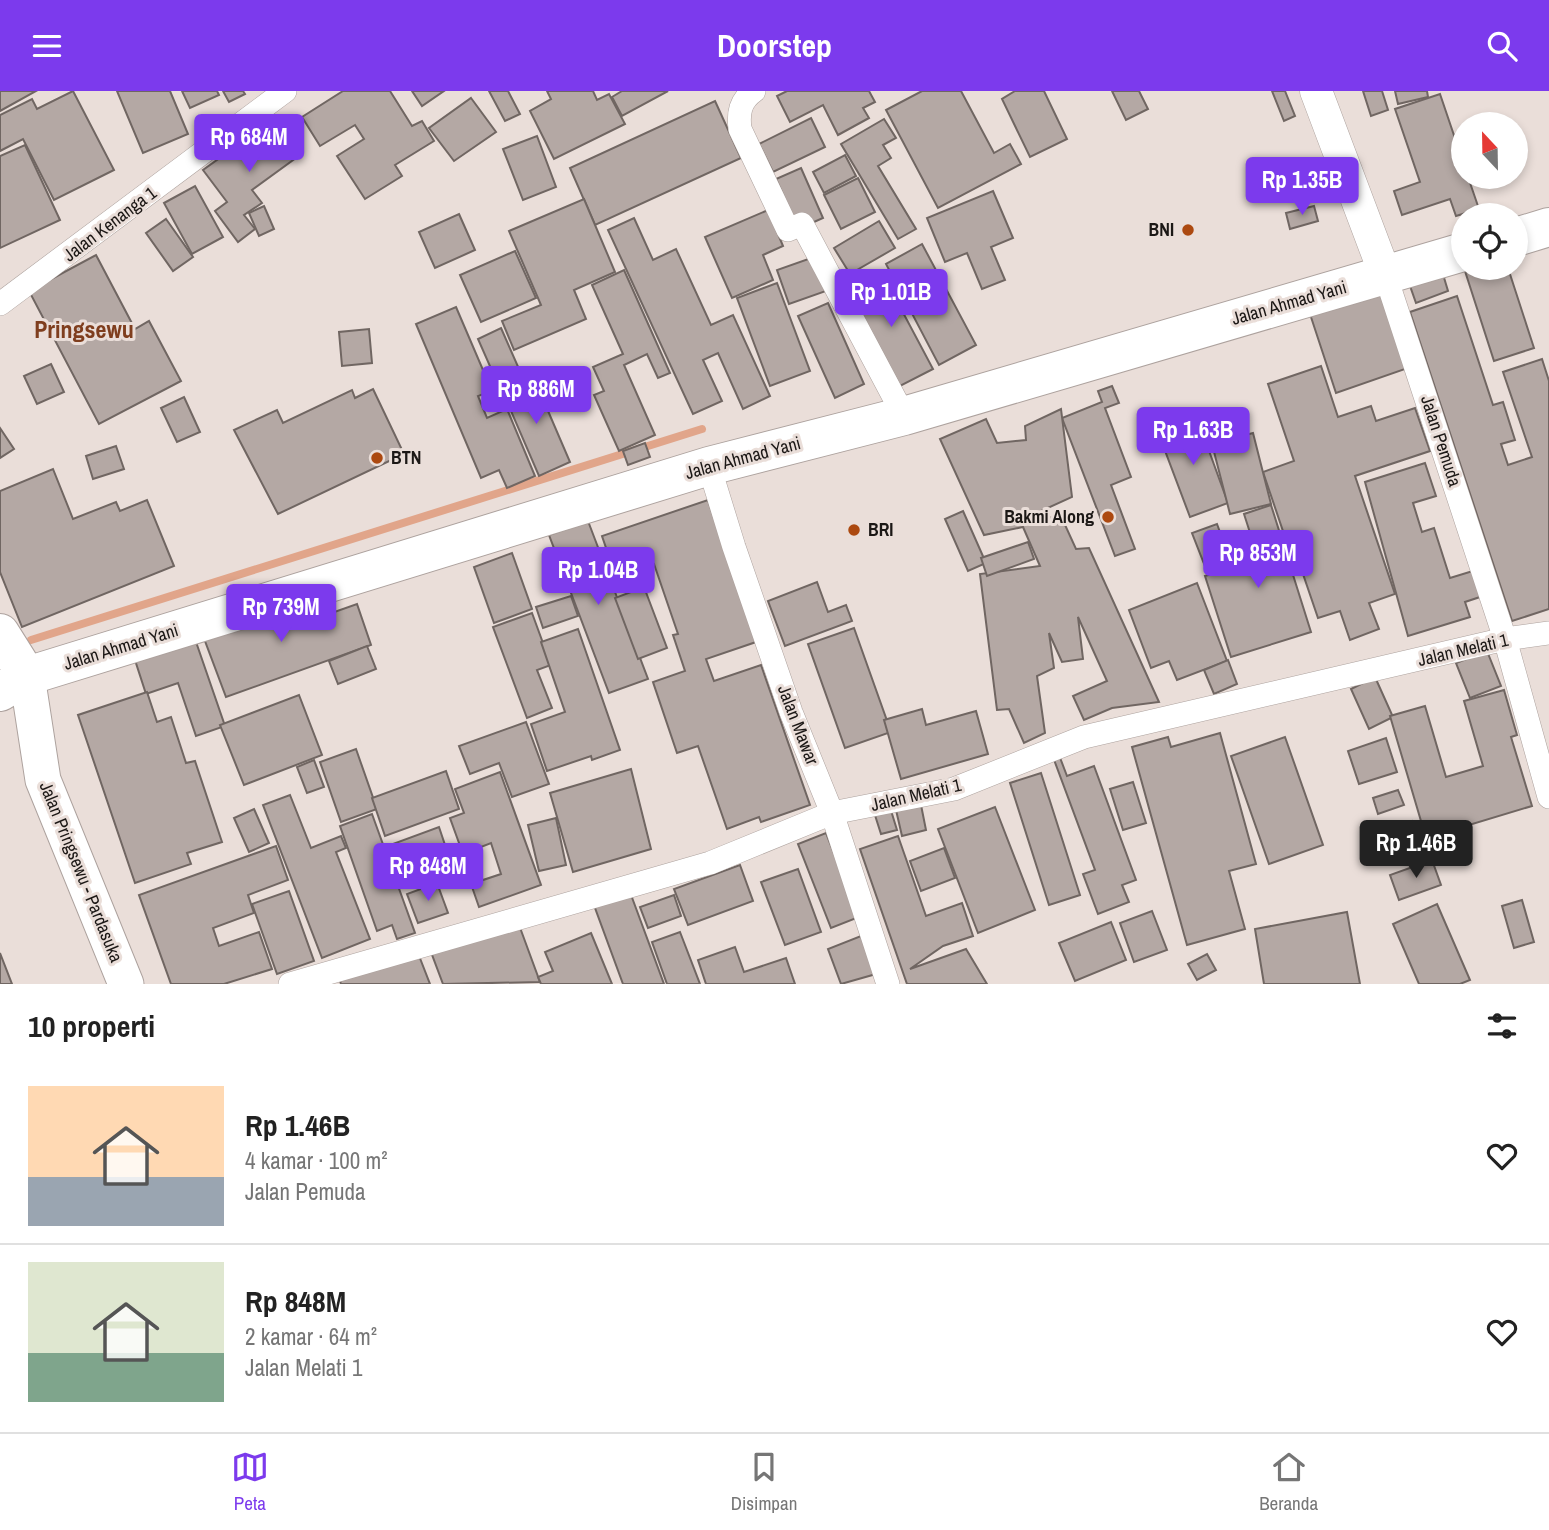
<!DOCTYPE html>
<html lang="id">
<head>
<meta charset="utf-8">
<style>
	:root { --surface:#fff; --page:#f2f2f2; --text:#222; --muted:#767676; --line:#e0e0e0; --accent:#7c3aed }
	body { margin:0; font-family:"Archivo Narrow",sans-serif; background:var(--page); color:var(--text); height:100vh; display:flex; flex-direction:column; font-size:26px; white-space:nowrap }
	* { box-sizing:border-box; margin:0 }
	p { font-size:23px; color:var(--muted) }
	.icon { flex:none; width:38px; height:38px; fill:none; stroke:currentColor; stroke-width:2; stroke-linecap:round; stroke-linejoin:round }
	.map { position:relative; height:893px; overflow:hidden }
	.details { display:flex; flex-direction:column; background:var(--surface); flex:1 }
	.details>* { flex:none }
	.needle { width:46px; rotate:338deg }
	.controls { position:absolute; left:1451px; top:21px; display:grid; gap:14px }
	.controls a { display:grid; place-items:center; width:77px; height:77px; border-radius:50%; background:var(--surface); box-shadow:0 4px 10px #0003; font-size:35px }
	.price { position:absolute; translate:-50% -60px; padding:0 16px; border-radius:7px; background:var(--accent); color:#fff; font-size:23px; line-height:46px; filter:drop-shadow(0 2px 4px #0008) }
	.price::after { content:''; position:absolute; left:50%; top:42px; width:21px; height:16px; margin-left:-10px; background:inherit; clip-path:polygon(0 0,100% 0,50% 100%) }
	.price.active { background:#222; color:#fff }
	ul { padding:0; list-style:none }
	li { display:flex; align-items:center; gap:21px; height:175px; padding:0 28px }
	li+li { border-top:2px solid var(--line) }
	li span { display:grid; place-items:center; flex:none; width:196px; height:140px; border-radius:0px; color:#555 }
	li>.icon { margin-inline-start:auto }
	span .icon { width:84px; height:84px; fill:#fffc; stroke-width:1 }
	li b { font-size:30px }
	h2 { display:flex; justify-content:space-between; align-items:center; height:84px; padding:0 28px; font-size:30px }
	header { display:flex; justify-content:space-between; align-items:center; height:91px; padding:0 28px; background:var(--accent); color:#fff; font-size:32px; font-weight:800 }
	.menu { display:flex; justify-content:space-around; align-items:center; height:98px; border-top:2px solid var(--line); background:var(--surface); font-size:19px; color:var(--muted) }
	.menu a { display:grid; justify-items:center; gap:4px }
	.menu .active { color:var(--accent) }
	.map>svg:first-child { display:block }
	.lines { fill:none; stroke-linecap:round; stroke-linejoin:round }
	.stream { stroke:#e1a58a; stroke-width:8 }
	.building { fill:#b4a8a4; stroke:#706662; stroke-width:2 }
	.street-casing { stroke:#ada29e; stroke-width:24 }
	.secondary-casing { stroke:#ada29e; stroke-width:33 }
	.primary-casing { stroke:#ada29e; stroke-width:37 }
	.highway-casing { stroke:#ada29e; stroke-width:40 }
	.street { stroke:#fff; stroke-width:23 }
	.secondary { stroke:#fff; stroke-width:32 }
	.primary { stroke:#fff; stroke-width:35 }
	.highway { stroke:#fff; stroke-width:38 }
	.poi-dot { fill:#ac4910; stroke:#eaded9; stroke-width:2.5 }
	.labels { text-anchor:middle; stroke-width:6; stroke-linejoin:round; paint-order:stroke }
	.street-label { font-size:18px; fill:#1c1816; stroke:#eaded9 }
	.poi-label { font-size:18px; font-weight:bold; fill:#1c1816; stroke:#eaded9; text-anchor:end }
	.district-label { font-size:24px; font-weight:bold; fill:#7f3e1e; stroke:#eaded9 }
</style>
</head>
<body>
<header><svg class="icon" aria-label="menu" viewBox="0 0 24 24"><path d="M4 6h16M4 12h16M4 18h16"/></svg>Doorstep<svg class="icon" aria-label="search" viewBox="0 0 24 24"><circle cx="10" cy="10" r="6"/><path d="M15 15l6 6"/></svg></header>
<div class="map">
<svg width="1549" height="893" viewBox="0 0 1549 893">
	<rect width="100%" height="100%" fill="#eaded9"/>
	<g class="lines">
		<polyline class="stream" points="31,549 702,338"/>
	</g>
	<g class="building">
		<polygon points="0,0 36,0 0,20"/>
		<polygon points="73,0 114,79 54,109 23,48 0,60 0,24 32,8 37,18"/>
		<polygon points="117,0 170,0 188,43 143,62"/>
		<polygon points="182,0 217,0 219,4 190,17"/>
		<polygon points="223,0 243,0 245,3 229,11"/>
		<polygon points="343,0 390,0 412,35 422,30 434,50 395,74 402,85 365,108 337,65 364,48 355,34 320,55 302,26"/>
		<polygon points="412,0 444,0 422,15"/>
		<polygon points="489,0 508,0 520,23 505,30"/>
		<polygon points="547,0 593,0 597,9 609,3 625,33 554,68 530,20 551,8"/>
		<polygon points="622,0 668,0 622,25 612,6"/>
		<polygon points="787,0 869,0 875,11 863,17 869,27 838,44 823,14 790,31 777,5"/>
		<polygon points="922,0 961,0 994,62 1010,53 1021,73 938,117 886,19"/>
		<polygon points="1015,0 1044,0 1067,48 1030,66 1002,8"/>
		<polygon points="1112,0 1139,0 1148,18 1126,29"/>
		<polygon points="1272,0 1285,0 1295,25 1284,30"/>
		<polygon points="1363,0 1382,0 1388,19 1371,25"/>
		<polygon points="1395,0 1427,0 1428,6 1398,13"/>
		<polygon points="1440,3 1463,71 1463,86 1468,86 1479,118 1456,125 1450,108 1402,124 1394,100 1420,91 1395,18"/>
		<polygon points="471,7 496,41 454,70 429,37"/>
		<polygon points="715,10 741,67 595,134 570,77"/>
		<polygon points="811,27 825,56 773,81 759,53"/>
		<polygon points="274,28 300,64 252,99 262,112 244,124 255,138 238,151 215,120 227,111 203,79"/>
		<polygon points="884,28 896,47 883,54 891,67 878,75 916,138 898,148 841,53"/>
		<polygon points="537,45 556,96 523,109 503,58"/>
		<polygon points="25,54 60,129 0,157 0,65"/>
		<polygon points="845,64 856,85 824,102 813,81"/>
		<polygon points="801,77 823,127 805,135 794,128 776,88"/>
		<polygon points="858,87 875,121 841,138 824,104"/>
		<polygon points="195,95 223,146 192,163 164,112"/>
		<polygon points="993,100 1013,147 991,156 1005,189 982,198 967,162 945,171 927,127"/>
		<polygon points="584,108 615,181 574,199 586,228 514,259 502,230 541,214 509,140"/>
		<polygon points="264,115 274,138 259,145 249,122"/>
		<polygon points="1314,115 1318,130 1290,138 1286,122"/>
		<polygon points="768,119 783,155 763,164 773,189 732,207 705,146"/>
		<polygon points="459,123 475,159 435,177 419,141"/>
		<polygon points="634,127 653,169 676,158 711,234 733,224 770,305 743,318 718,262 703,269 722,310 693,323 608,139"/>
		<polygon points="166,128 193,166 173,180 146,142"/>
		<polygon points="879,130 895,157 850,183 834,157"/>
		<polygon points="922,153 976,254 939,274 886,173"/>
		<polygon points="515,160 536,207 481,231 460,184"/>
		<polygon points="96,164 135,238 149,230 181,290 99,333 29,200"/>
		<polygon points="814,166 826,200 789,213 777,179"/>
		<polygon points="1464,177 1508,177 1534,257 1494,270"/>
		<polygon points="624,179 670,282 658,287 647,263 624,274 655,344 619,360 594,304 604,300 593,276 623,263 592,194"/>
		<polygon points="1442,180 1448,200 1416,212 1409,192"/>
		<polygon points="882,182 933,278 900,295 849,199"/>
		<polygon points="777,192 810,280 770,295 737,207"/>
		<polygon points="1380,196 1408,277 1336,302 1309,220"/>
		<polygon points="1457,205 1493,314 1503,311 1515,349 1501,353 1508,374 1532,366 1503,281 1542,268 1549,290 1549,518 1512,530 1410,221"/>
		<polygon points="828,212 864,293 835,307 798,225"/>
		<polygon points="456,216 492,300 478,305 487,327 507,318 535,385 507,397 499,379 481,387 416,233"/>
		<polygon points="501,237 523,287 500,298 478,248"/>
		<polygon points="369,238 372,272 342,275 339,241"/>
		<polygon points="51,273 64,301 37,313 24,285"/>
		<polygon points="1321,275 1338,326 1371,315 1376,330 1415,317 1430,360 1355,385 1395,503 1369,512 1379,538 1350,549 1340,520 1318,527 1290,445 1285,446 1263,381 1294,370 1268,293"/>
		<polygon points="533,285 570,371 539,385 502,299"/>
		<polygon points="1112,295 1119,312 1105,317 1131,386 1111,394 1135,458 1115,465 1062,327 1102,311 1098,300"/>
		<polygon points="373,298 404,363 278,423 234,339 277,319 283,332 352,299 355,307"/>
		<polygon points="184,306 200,341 177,351 161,317"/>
		<polygon points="1061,318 1072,406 1019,430 1061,425 1076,458 1089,457 1159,611 1112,617 1084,629 1073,605 1107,590 1078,526 1083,568 1062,571 1049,542 1054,577 1037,585 1045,642 1024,652 1009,618 997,619 980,483 1040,475 1023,436 984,444 940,348 986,328 997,352 1026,349 1025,335"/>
		<polygon points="1197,327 1228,412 1190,426 1158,341"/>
		<polygon points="0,337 14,358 0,367"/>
		<polygon points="1253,342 1271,413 1230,423 1212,353"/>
		<polygon points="645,352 650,366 628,374 623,360"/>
		<polygon points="116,355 124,378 93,388 86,365"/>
		<polygon points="1425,372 1436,405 1413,412 1422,441 1434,437 1450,487 1476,479 1483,505 1465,511 1470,526 1408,545 1365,391"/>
		<polygon points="53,378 73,428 116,411 120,420 147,409 174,475 22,536 0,481 0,400"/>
		<polygon points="708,409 756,551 706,568 714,590 761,574 810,714 761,731 759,726 727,738 698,655 677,662 653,591 685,580 673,544 678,543 654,473 616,486 602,445"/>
		<polygon points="1271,414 1311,541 1231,566 1205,485 1232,477 1227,460 1253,451 1244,423"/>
		<polygon points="963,420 986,472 968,480 945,428"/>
		<polygon points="588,430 648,588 609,602 549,444"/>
		<polygon points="1217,433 1232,474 1208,483 1192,442"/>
		<polygon points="1028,451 1034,468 987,485 981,467"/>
		<polygon points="512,462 532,518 494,532 474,476"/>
		<polygon points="817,491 828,521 846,514 852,530 785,555 768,510"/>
		<polygon points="1197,492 1227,570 1177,589 1169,570 1151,577 1129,519"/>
		<polygon points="644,496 667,557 638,568 615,507"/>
		<polygon points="571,505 578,525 543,537 536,516"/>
		<polygon points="301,506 309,530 357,513 371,554 226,606 202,542"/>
		<polygon points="532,522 551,574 537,579 552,617 527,627 493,536"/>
		<polygon points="854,537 891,641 845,657 808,553"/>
		<polygon points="578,538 620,659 592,669 591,665 547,680 531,633 565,621 541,551"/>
		<polygon points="195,548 225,635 196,645 178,592 146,603 135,569"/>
		<polygon points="367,555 376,578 338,593 329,570"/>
		<polygon points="1487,560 1501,595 1470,607 1456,572"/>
		<polygon points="1228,569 1237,593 1214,603 1204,579"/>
		<polygon points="1375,586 1393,626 1369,638 1351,598"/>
		<polygon points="1504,599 1517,644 1511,646 1532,715 1426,747 1390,625 1425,615 1446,686 1483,675 1464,610"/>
		<polygon points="147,601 157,631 171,626 186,672 195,670 222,751 187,762 191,773 135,792 78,624"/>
		<polygon points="299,604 322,664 244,694 220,634"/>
		<polygon points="922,618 926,634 976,620 988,663 901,688 884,629"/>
		<polygon points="526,631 549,693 512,706 499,672 470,683 459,655"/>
		<polygon points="1220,642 1256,773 1229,780 1245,838 1187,854 1132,656 1168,646 1171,656"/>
		<polygon points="1285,646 1323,754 1269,773 1231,665"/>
		<polygon points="1386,647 1397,681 1359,693 1348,660"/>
		<polygon points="356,658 377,718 341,731 320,671"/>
		<polygon points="1059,664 1067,685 1094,675 1136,789 1122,794 1129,811 1098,823 1083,783 1095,779 1053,666"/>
		<polygon points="314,669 324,696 307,702 297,676"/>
		<polygon points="631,678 651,758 573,781 550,702"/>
		<polygon points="446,680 459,718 385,745 372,707"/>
		<polygon points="500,681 541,794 479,816 471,793 501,783 491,752 463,763 450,727 464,722 455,698"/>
		<polygon points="1041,682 1080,804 1049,814 1010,692"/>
		<polygon points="1133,691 1146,732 1123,739 1110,698"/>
		<polygon points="1398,699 1404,714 1378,723 1373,707"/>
		<polygon points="290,704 311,757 341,745 346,757 336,761 370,848 322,867 263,714"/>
		<polygon points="889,713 897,739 881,743 873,718"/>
		<polygon points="921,714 926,739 902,745 896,719"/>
		<polygon points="995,716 1035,819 978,842 938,738"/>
		<polygon points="254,718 269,752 249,761 234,727"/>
		<polygon points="372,723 415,842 397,848 392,834 377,840 340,735"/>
		<polygon points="556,727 566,774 539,780 528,734"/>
		<polygon points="1412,730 1427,758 1404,771 1388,743"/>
		<polygon points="439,736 448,763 400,781 390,754"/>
		<polygon points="826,742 859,826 831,837 798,753"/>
		<polygon points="898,745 926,825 962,812 973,845 943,855 910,878 966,858 987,893 907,893 860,758"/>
		<polygon points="276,755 288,789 248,804 254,822 213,837 219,855 259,841 272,878 224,893 171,893 139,804"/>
		<polygon points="944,757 955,787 921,800 910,770"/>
		<polygon points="1432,769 1441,794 1399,809 1390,784"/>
		<polygon points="740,774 753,810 688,834 674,798"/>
		<polygon points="798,778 821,841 785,854 761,791"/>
		<polygon points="437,792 448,822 418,832 407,803"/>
		<polygon points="627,793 664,893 623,893 591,806"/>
		<polygon points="289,800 314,870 277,883 252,813"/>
		<polygon points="674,804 681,825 648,837 640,816"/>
		<polygon points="1522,809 1534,851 1514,857 1502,815"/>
		<polygon points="1437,813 1470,889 1460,893 1419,893 1393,833"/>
		<polygon points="1152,820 1167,859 1134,871 1120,832"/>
		<polygon points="1347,821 1360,893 1264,893 1255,838"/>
		<polygon points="515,823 540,891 443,893 428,853"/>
		<polygon points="1111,831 1126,869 1075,890 1059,852"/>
		<polygon points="680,841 700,893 667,893 652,851"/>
		<polygon points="591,842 612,893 541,893 538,886 553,880 545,861"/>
		<polygon points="861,845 876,883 841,893 828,858"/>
		<polygon points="735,856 744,881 786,867 795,893 706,893 698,869"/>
		<polygon points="416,857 430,893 341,893 339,887"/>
		<polygon points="0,862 12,893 0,893"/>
		<polygon points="1207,863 1216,879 1197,889 1188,873"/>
	</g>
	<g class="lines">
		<defs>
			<g id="street">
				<path d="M754,0C740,10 738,22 740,38L788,139L802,133L904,325"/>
				<polyline points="1385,183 1505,548 1549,706"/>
				<polyline points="0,213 285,0"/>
				<polyline points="709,375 734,456 791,621 832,722 888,893"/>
				<polyline points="290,893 710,772 832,722 954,698 1084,646 1505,548 1549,542"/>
			</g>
			<polyline id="secondary" points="1316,0 1385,183"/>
			<polyline id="primary" points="27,585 43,689 126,893"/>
			<g id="highway">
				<polyline points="1516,146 1549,136"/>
				<polyline points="0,542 27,585"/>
				<polyline points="0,601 27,585 709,375 904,325 1463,161"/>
			</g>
		</defs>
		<use href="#street" class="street-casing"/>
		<use href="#secondary" class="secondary-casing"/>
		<use href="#primary" class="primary-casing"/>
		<use href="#highway" class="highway-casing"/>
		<use href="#street" class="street"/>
		<use href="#secondary" class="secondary"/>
		<use href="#primary" class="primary"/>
		<use href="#highway" class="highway"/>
	</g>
	<g class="poi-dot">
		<circle cx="1188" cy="139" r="7"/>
		<circle cx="377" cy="367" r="7"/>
		<circle cx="1108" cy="426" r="7"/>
		<circle cx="854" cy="439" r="7"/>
	</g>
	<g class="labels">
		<g class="street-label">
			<text transform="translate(110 133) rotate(-37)" y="6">Jalan Kenanga 1</text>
			<text transform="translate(1289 212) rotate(-16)" y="6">Jalan Ahmad Yani</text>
			<text transform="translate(1441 350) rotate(72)" y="6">Jalan Pemuda</text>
			<text transform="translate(743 367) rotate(-15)" y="6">Jalan Ahmad Yani</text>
			<text transform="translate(121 556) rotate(-17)" y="6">Jalan Ahmad Yani</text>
			<text transform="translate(1463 559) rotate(-13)" y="6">Jalan Melati 1</text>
			<text transform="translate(798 634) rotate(69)" y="6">Jalan Mawar</text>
			<text transform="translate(916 704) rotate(-13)" y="6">Jalan Melati 1</text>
			<text transform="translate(81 781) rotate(68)" y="6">Jalan Pringsewu - Pardasuka</text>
		</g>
		<g class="poi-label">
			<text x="1174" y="145">BNI</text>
			<text x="391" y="373" text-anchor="start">BTN</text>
			<text x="1094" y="432">Bakmi Along</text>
			<text x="868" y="445" text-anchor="start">BRI</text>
		</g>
		<g class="district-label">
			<text x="84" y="247">Pringsewu</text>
		</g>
	</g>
</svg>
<div class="controls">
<a><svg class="needle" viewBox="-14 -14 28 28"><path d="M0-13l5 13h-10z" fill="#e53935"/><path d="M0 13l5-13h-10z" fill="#767676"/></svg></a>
<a><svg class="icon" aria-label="locate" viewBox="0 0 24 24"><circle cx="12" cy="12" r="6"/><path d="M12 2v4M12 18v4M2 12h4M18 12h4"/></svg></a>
</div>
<b class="price" style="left:249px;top:83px">Rp 684M</b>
<b class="price" style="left:1302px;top:126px">Rp 1.35B</b>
<b class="price" style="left:891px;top:238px">Rp 1.01B</b>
<b class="price" style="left:536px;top:335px">Rp 886M</b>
<b class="price" style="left:1193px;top:376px">Rp 1.63B</b>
<b class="price" style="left:1258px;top:499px">Rp 853M</b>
<b class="price" style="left:598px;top:516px">Rp 1.04B</b>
<b class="price" style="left:281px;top:553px">Rp 739M</b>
<b class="price active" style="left:1416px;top:789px">Rp 1.46B</b>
<b class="price" style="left:428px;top:812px">Rp 848M</b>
</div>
<section class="details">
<h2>10 properti<svg class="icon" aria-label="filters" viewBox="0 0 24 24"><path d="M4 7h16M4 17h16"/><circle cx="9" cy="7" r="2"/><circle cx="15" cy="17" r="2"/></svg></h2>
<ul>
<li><span style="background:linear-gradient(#ffd9b3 65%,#9aa5b1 0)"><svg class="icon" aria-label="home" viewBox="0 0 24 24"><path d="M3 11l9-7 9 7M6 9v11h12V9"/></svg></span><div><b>Rp 1.46B</b><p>4 kamar · 100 m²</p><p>Jalan Pemuda</p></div><svg class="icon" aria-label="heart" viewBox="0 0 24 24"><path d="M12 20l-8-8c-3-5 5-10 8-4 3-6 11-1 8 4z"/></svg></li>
<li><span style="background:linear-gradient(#dfe7d0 65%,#7fa58c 0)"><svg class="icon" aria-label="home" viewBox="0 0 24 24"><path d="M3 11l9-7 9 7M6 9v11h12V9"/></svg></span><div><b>Rp 848M</b><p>2 kamar · 64 m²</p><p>Jalan Melati 1</p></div><svg class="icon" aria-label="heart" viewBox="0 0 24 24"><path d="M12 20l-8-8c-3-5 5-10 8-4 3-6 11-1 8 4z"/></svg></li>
</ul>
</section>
<nav class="menu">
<a class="active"><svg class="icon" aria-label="map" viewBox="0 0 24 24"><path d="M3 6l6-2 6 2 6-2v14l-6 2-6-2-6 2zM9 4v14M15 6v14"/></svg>Peta</a>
<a><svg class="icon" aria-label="saved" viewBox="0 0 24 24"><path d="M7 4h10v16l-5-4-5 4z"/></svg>Disimpan</a>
<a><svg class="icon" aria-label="home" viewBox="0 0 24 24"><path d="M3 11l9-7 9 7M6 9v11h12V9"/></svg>Beranda</a>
</nav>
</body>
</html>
